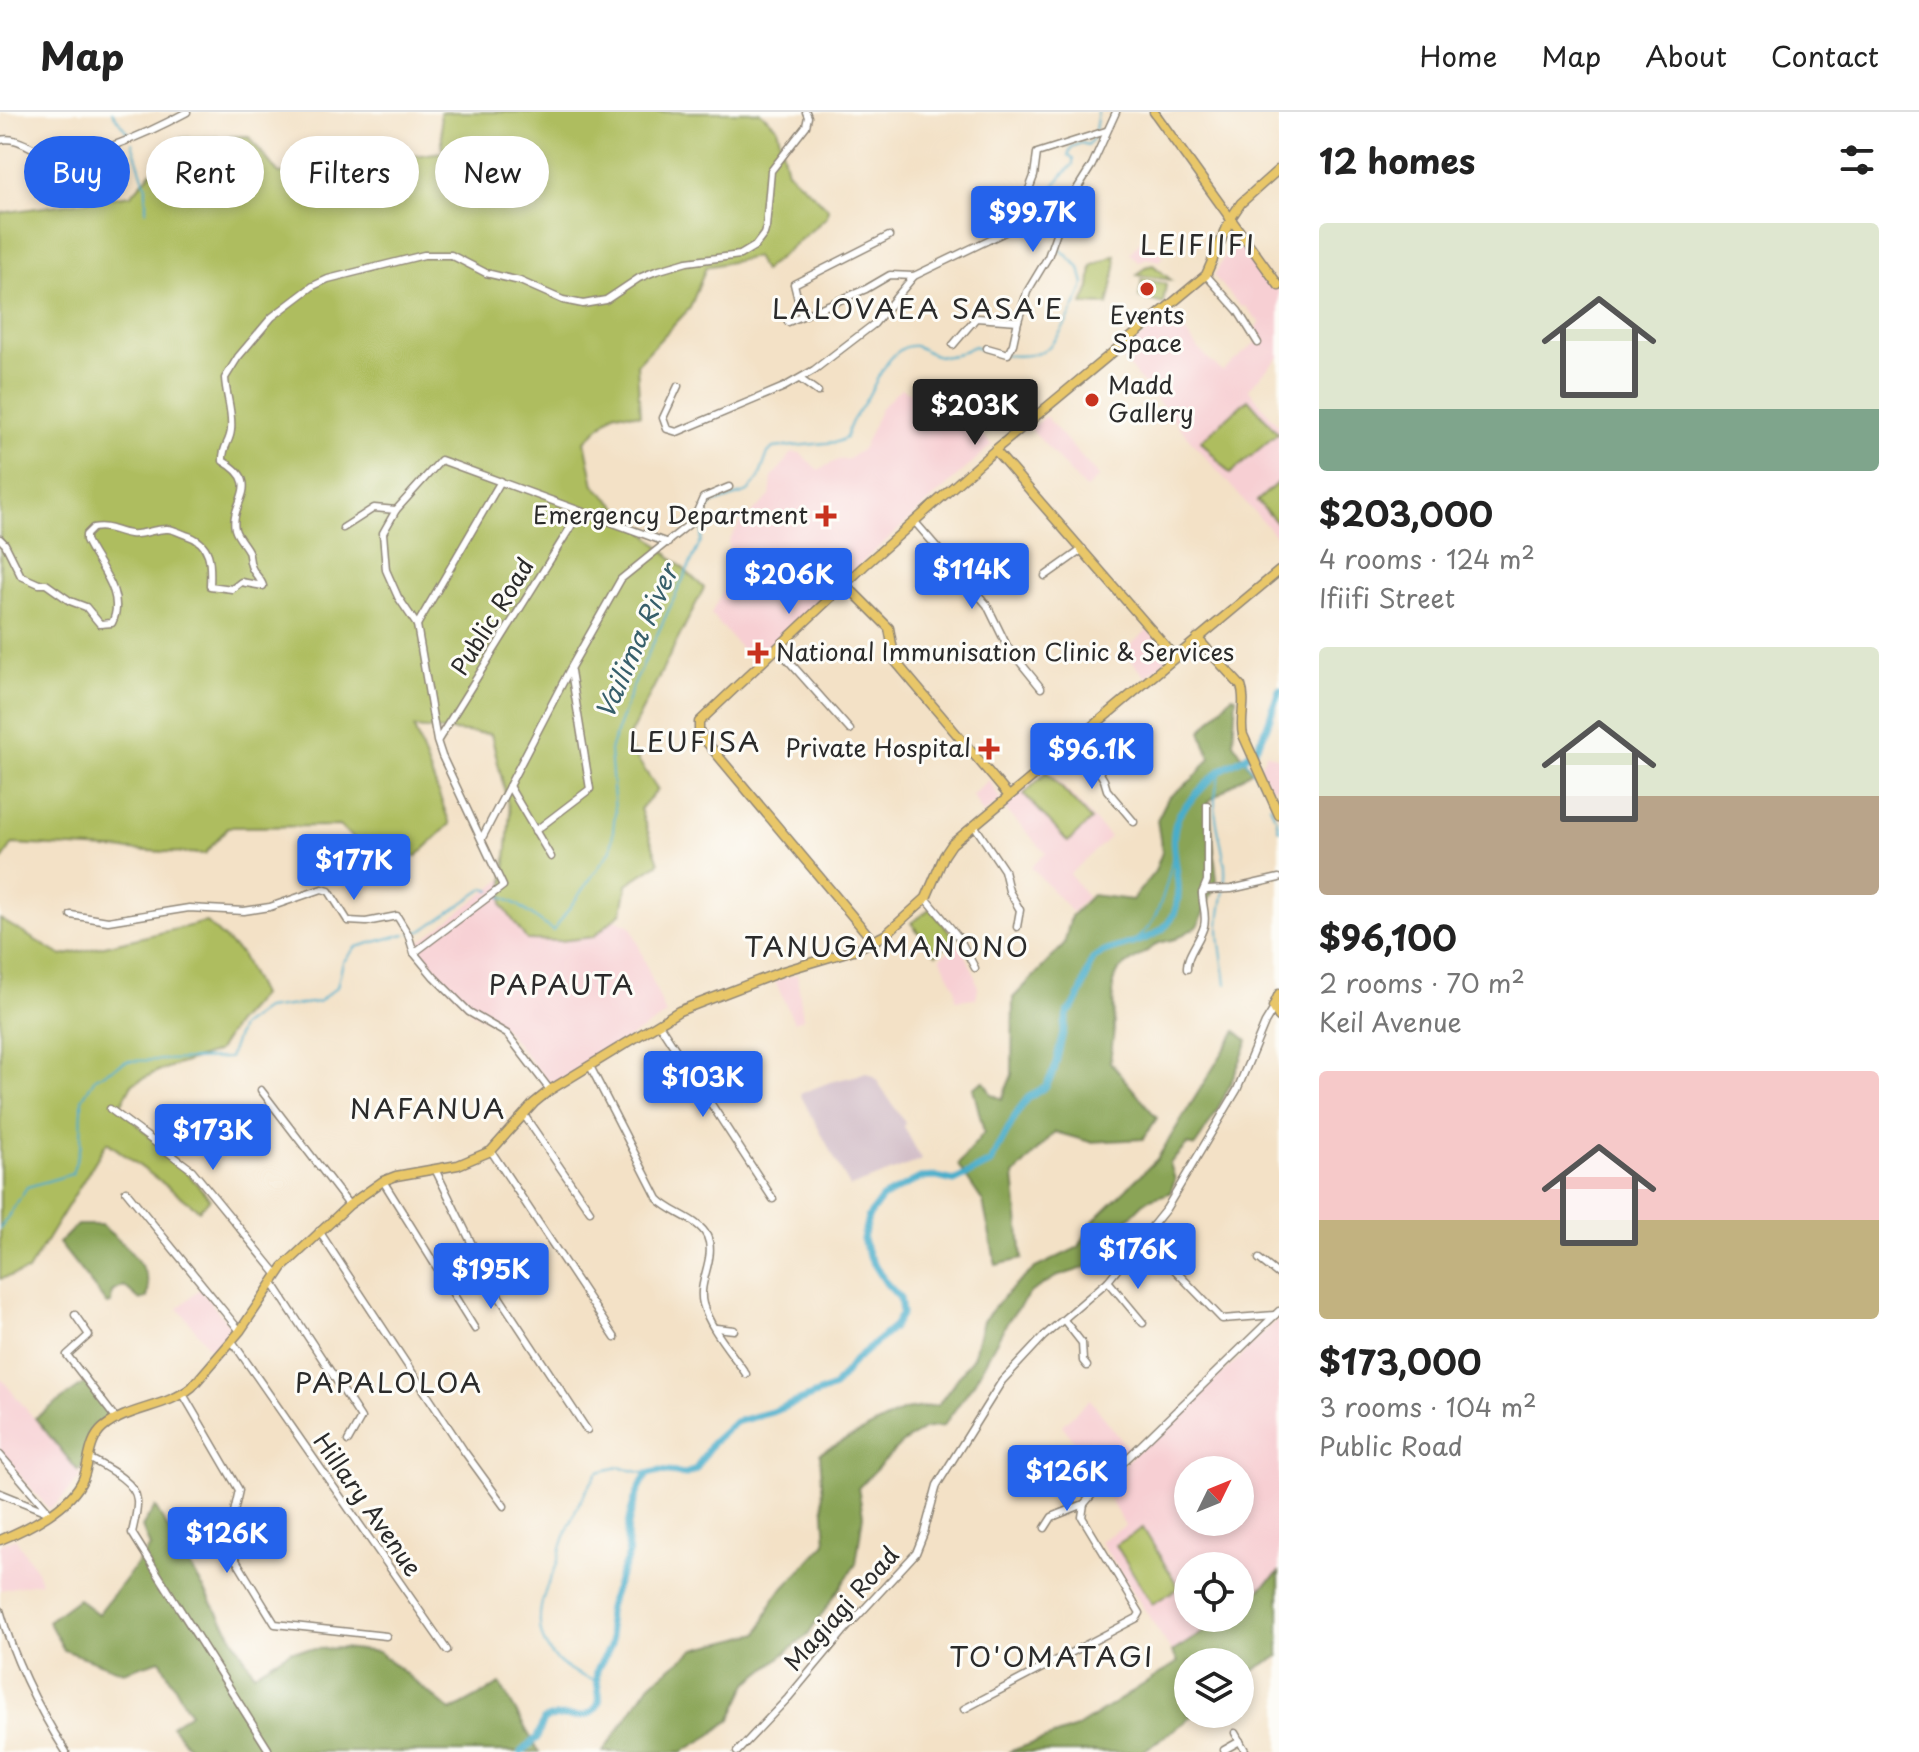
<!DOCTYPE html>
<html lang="en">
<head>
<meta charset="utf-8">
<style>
	:root { --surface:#fff; --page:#f2f2f2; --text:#222; --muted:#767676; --line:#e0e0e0; --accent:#2563eb }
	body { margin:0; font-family:"Playpen Sans",sans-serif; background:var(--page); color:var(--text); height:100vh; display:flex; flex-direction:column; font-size:30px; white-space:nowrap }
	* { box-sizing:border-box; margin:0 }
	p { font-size:26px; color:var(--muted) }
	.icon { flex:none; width:44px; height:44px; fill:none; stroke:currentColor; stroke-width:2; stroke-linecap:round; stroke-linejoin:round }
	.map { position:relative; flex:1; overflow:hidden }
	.details { display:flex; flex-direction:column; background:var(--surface); width:640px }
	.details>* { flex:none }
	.top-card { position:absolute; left:24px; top:24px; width:760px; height:72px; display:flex; gap:16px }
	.needle { width:52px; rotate:47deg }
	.buttons { position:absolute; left:1174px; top:1344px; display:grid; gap:16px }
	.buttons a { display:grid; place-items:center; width:80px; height:80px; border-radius:50%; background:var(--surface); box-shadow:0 4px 12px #0003; font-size:40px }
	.price { position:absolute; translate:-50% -68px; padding:0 18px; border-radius:8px; background:var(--accent); color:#fff; font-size:26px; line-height:52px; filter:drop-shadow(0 2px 4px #0008) }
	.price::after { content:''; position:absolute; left:50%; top:48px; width:24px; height:18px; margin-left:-12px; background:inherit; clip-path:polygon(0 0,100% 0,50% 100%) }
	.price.active { background:#222; color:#fff }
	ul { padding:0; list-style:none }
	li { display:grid; align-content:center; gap:16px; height:424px; padding:0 40px }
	li span { display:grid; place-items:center; height:248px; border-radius:8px; color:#555 }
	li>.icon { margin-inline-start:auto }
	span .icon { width:144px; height:144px; fill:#fffc; stroke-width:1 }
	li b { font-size:34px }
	h2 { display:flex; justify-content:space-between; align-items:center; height:96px; padding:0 40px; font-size:34px }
	.pill { padding:0 28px; border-radius:36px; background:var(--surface); box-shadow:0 4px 12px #0003; font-size:28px; line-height:72px }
	.pill.active { background:var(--accent); color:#fff }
	header { display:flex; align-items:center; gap:48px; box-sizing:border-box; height:112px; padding:0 40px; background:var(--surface); border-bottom:2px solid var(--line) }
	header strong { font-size:38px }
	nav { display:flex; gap:44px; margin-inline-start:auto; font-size:28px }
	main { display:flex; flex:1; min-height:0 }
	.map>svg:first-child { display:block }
	.built { fill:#f7cfd3; fill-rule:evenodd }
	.industrial { fill:#d2bdc7 }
	.green { fill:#aebd5f; stroke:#6c7445; stroke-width:2 }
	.forest { fill:#8aa456; stroke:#5a6840; stroke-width:2 }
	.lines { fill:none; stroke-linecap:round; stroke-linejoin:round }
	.stream { stroke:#4aadca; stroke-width:2 }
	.river { stroke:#4aadca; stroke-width:7 }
	.minor-casing { stroke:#8f8678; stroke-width:9 }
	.major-casing { stroke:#8f8678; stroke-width:11 }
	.minor { stroke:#fff; stroke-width:6 }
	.major { stroke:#e9c769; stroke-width:8 }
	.poi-dot { fill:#c8321e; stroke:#fdfcf7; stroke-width:3 }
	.labels { text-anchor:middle; stroke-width:6; stroke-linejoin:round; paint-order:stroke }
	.poi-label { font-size:24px; fill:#2b2b2b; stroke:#fdfcf7; text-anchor:start }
	.street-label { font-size:24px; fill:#2b2b2b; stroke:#fdfcf7 }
	.water-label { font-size:26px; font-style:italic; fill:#375f6b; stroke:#fdfcf7 }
	.quarter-label { font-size:28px; letter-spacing:2px; fill:#2b2b2b; stroke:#fdfcf7 }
</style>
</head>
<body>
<header>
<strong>Map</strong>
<nav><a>Home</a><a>Map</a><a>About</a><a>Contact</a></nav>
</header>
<main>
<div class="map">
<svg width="1279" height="1640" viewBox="0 0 1279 1640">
	<rect width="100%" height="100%" fill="#fdfcf7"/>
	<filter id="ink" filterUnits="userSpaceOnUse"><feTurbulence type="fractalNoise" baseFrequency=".0125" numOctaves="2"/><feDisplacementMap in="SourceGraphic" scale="16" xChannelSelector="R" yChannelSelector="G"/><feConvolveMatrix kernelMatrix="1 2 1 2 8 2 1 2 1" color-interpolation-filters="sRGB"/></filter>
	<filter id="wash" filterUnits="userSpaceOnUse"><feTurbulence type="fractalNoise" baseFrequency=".006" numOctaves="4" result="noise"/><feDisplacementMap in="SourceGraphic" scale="32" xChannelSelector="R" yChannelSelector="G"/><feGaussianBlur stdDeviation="1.8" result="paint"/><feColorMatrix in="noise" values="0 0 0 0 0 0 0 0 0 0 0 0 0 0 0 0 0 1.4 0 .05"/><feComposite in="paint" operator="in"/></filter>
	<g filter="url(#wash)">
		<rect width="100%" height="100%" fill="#f3e1c6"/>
		<g class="built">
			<polygon points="1238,123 1279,180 1279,245 1248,277 1279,314 1279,428 1192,330 1119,243 1171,201 1199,238 1222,259 1260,227 1254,218 1260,211 1245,194 1241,195 1214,164 1232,128"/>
			<polygon points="1141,128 1159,138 1163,144 1159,149 1146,146 1139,150 1130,141"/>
			<polygon points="901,276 971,311 992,333 836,474 755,553 711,502 728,469 729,429 739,413 770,384 772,366 793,340 800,341 818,358 838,348 849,347 863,336 881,296"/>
			<polygon points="1045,304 1099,365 1085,377 1031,317"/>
			<polygon points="1149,517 1171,544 1146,565 1123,539"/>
			<polygon points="1266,641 1279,646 1279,673 1270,677 1260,655"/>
			<polygon points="1048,658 1110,725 1070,762 1087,785 1072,800 1031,755 1046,741 1004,696"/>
			<polygon points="989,668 1001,688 983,702 972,683"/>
			<polygon points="511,761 631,814 666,903 551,974 504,916 473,901 430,856 414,834"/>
			<polygon points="960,832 974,861 978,876 976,886 956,888 955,875 940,845"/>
			<polygon points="797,862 803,907 794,910 775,869"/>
			<polygon points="200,1177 233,1218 233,1223 216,1244 178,1196"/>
			<path d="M1279,1205V1460L1240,1494V1454H1188V1506H1226L1172,1540L1100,1429L1125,1414L1101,1372L1238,1247ZM1188,1358H1240V1410H1188Z"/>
			<polygon points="0,1265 81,1364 58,1391 49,1397 0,1341"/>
			<polygon points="1090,1287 1129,1338 1102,1368 1062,1313"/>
			<polygon points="15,1426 37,1459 41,1470 0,1478 0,1432"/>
		</g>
		<polygon class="industrial" points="867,961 875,966 905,1011 904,1015 922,1048 850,1075 800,982 830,970"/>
		<g class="green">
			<polygon points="440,0 760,0 777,15 787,59 828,96 827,105 763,159 755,145 706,155 690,196 637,252 640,303 615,300 585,329 594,373 704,476 626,630 658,678 640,697 659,751 627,772 622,800 593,825 560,829 527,828 502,793 510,701 491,622 414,616 450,712 417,744 371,741 339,714 228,715 205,742 13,732 0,751 0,101 131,83 181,26 248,24 279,62 443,40"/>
			<polygon points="1115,143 1116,155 1108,193 1083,192 1090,176 1092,154"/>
			<polygon points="1153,153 1171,168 1137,163 1145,155"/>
			<polygon points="1142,167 1166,172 1163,192 1139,185"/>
			<polygon points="1248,287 1278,321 1230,362 1201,329"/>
			<polygon points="1279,369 1279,413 1257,389"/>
			<polygon points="1047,660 1091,708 1068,730 1024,682"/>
			<polygon points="931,796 955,827 936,842 911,811"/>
			<polygon points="0,807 62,844 206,810 241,842 261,883 235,912 217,940 158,959 132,972 120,995 189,1063 210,1087 199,1098 107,1030 28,1159 0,1167"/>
			<polygon points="1143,1416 1179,1476 1152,1492 1116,1433"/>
		</g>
		<g class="forest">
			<polygon points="1232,584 1236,585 1233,630 1252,658 1209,689 1217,769 1198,814 1175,827 1159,831 1119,858 1113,870 1114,918 1110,950 1157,1006 1143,1027 1090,1030 1055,1020 1014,1063 1022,1147 996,1153 983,1090 958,1053 984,1020 973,976 984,969 991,982 1002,987 1012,963 1013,886 1064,833 1071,804 1092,783 1132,788 1155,759 1162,740 1157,708 1168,686 1194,666 1210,646 1201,619"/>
			<path d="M1236,919L1248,929C1234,967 1218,1002 1194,1035L1188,1032L1170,1051L1175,1068L1170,1081L1147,1088L1127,1108L1109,1140L1084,1156L1056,1165L1031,1180L1007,1210L974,1271L943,1314L923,1317L900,1333L858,1376L863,1403L856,1452L808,1523L748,1571L731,1607L711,1623L682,1640H603L650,1572L695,1537L759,1521L774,1486L826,1431L820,1341L904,1298L938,1293L973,1245L983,1209L1005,1183L1035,1156L1079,1135L1092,1110L1157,1047Z"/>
			<path d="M77,1113H101C121,1129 156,1158 147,1186L140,1188L124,1174L112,1180L111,1191L107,1192L59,1131Z"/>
			<polygon points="85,1271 109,1303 89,1321 82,1355 78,1359 35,1306"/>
			<polygon points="155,1395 254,1561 292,1538 342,1536 379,1540 451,1599 500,1572 539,1640 223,1640 218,1632 204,1640 193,1640 171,1614 190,1601 160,1548 123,1560 64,1538 48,1509 78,1487 98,1502 150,1435 142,1415"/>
			<polygon points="1279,1460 1279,1544 1257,1556 1240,1571 1240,1550 1188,1550 1188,1602 1196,1602 1142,1640 1008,1640 1076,1616 1178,1550 1172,1540 1226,1506 1240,1506 1240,1494"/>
		</g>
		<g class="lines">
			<g class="stream">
				<polyline points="112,0 130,24"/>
				<polyline points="1095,18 1098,0"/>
				<polyline points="132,31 146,75 146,99"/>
				<polyline points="1052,123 1044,91 1052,76 1073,52 1073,46 1068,43 1072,35 1081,31 1088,33 1094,25"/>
				<polyline points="1244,645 1260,670"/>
				<path d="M1222,657C1206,695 1221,718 1225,755C1227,775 1219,795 1219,816C1219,834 1224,854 1226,872"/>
				<polyline points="1270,693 1274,703"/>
				<polyline points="1276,706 1279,718"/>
				<path d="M496,782L518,793L553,819L611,738L615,700L610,638L633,574L701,429L707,399L712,392L748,380L759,366L768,341L773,336L837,330L846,326C851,306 856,305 866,288C875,273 891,231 915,234C920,235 927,240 932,242C948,248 959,242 974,234C993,243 1026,249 1046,237C1059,228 1079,189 1084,173L1080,156L1056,133"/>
				<polyline points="411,821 422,819 485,776 491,779"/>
				<path d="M1133,831C1138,825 1146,819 1151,812C1161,796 1172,757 1173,738"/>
				<polyline points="0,1117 27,1075 72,1062 81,1033 82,987 95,966 127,949 229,946 240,915 265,897 318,890 337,875 343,850 356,835 405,822"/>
				<path d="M596,1569C551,1555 529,1527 545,1480C547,1472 552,1465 555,1457C559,1449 559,1440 562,1433C570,1408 584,1381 598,1360L619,1355L647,1362"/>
			</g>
			<path class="river" d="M521,1640L537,1626L544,1608C560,1599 580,1610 592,1600C607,1588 594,1574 597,1559C600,1549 609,1541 611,1531C613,1522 606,1511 608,1501C611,1481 622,1461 629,1442C622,1418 635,1382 647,1362L659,1359L686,1362L696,1357L712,1331L735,1310L772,1300L834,1275L855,1248L893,1216L902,1201L900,1186L886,1171L869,1144L863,1127L868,1105L882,1086L920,1066L937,1065L954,1069L990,1051L1018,999L1028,986L1046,974L1054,959L1068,900C1088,883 1084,850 1098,843C1122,830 1164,831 1175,799C1186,767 1164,734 1179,703C1184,694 1212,665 1221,658C1232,650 1248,647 1256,635C1268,619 1272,597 1279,578"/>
		</g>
	</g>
	<g filter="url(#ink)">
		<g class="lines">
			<defs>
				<g id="minor">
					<path d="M0,28C18,24 29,37 46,41C86,52 152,19 187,0"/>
					<polyline points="1206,163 1238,199 1258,231"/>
					<polyline points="802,204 794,172 889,124"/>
					<polyline points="788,210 866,177 890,163 914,164 1005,120 1019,104 1034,64 1037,41 1106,19"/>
					<polyline points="953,233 976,206 1018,209 1027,180 1048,145 1065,96 1092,53 1116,0"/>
					<polyline points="987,236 1008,242 1013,232 1018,209"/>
					<polyline points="800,267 818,280"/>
					<polyline points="678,274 663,306 667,317 677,320 784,275 814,258 874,212 914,164"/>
					<polyline points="915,410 987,493 1007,534 1041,576"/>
					<polyline points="343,416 374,396 396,398"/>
					<path d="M0,427L5,432L21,464L39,472H46L70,489L86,495L100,512L112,511C127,481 97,453 86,428V423L93,416C108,413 116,420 130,422C142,424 155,416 168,417C173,417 180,421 186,423C212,431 211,451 210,474L232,477L241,470L263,474C261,467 256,464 253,458C249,452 250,445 248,439C244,431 237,425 235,417C229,390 265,373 223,349C222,334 230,331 231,318C233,300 226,284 225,266L238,245L272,205L313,174L328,167L424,143H451L486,161L520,169L563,188L583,192L606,188L639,166L656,159L687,150L740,143L755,134L764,122L766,115L771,59L806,14L808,5L806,0"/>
					<polyline points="1045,464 1083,437"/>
					<polyline points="417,513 501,369"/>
					<polyline points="778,537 850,618"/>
					<polyline points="1079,626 1104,668 1107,678 1134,710"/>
					<polyline points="438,628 580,400"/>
					<polyline points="509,674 551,745"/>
					<polyline points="974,713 1004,758 1009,779 1020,798 1017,815"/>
					<polyline points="535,719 590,677 571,559"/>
					<polyline points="482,726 570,557 621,467 693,409 703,386 729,375"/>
					<polyline points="1202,781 1207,769 1207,693"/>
					<polyline points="926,786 959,826 975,856"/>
					<polyline points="71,803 108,809 189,796 244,799 270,795 322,777 329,779 348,809 366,810 397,804 408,822 414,841 434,865 469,900 507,922 550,978"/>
					<polyline points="414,841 503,774 442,644 437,629 417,513 398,485 386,458 383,421 396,398 441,348 668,431"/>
					<path d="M1187,857C1186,843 1200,829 1204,814C1207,802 1202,793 1202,781L1207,778L1231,777L1279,766"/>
					<polyline points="659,912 773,1087"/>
					<path d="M590,954L658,1087C671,1101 699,1107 707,1124C717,1146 697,1169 703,1192C710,1217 732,1241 746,1262"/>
					<polyline points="261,978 349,1093"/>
					<polyline points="110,997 192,1058 277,1162"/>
					<polyline points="524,1003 590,1099"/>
					<polyline points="491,1039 615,1226"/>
					<polyline points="435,1057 494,1177 587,1318"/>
					<polyline points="383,1069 475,1217"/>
					<polyline points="126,1079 240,1219"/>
					<polyline points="319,1119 464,1339 504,1394"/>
					<polyline points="1142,1124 1222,1207 1275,1203"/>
					<polyline points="1259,1147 1279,1163"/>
					<polyline points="1108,1169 1143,1211"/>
					<polyline points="272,1170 361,1306 348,1329"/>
					<polyline points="75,1203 89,1223 67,1243 117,1308"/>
					<polyline points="1064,1208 1082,1231 1083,1249 1087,1254"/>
					<polyline points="716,1216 734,1218"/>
					<polyline points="232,1229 447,1538"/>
					<polyline points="183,1282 239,1378 228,1427 228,1435 275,1512 386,1524"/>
					<polyline points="0,1343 50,1401"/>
					<path d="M89,1346C103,1354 136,1369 137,1388C138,1398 134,1411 132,1421L268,1637"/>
					<polyline points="0,1381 47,1400"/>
					<polyline points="1045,1416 1052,1405 1084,1392"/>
					<path d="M0,1498C14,1548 38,1596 66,1640"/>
					<polyline points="964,1597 1137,1506 1140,1501 1082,1405 1084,1392 1101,1372 1279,1199"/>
					<polyline points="1235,1621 1246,1640"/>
					<polyline points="1224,1638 1240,1629"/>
					<polyline points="737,1640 788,1586 843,1520 916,1441 924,1421 937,1373 1002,1269 1044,1224 1108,1169 1166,1097 1237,978 1265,911 1276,893"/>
				</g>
				<g id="major">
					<polyline points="1154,0 1279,174"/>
					<polyline points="995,338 1175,545"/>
					<polyline points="845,472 889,516 895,549 1008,683"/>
					<path d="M1197,526L1241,574C1247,590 1239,607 1243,623L1279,703"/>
					<polyline points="874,830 704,627 699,619 699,610 864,454 995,338 1206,163 1231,106 1241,91 1279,57"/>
					<polyline points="1279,882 1273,895 1279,905"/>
					<path d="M0,1428C27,1417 71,1395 83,1367C90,1350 88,1329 103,1316C128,1295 166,1296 192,1275L240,1219L283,1155L349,1093L383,1069L396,1064L458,1053L491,1039L534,991L550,978L679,899L783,859L857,837L885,823L926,786L944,744L952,732L1279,459"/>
				</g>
			</defs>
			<use href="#minor" class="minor-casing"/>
			<use href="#major" class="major-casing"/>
			<use href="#minor" class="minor"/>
			<use href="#major" class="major"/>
		</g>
	</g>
	<g class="poi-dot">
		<circle cx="1147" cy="177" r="8"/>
		<circle cx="1092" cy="288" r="8"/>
		<path d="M822 392h8v8h8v8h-8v8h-8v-8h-8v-8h8z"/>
		<path d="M754 529h8v8h8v8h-8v8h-8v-8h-8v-8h8z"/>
		<path d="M985 625h8v8h8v8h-8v8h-8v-8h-8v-8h8z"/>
	</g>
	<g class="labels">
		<g class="poi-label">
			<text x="1147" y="212" text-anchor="middle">Events<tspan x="1147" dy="28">Space</tspan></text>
			<text x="1108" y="282">Madd<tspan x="1108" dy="28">Gallery</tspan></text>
			<text x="808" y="412" text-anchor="end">Emergency Department</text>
			<text x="776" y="549">National Immunisation Clinic &amp; Services</text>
			<text x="971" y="645" text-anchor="end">Private Hospital</text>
		</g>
		<g class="street-label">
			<text transform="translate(493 505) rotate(-58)" y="8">Public Road</text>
			<text transform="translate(367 1393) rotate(55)" y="8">Hillary Avenue</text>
			<text transform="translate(842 1497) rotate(-48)" y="8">Magiagi Road</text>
		</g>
		<g class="water-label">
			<text transform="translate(637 530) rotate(-66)" y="9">Vailima River</text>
		</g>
		<g class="quarter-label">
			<text x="1198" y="143">LEIFIIFI</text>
			<text x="918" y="207">LALOVAEA SASA'E</text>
			<text x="695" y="640">LEUFISA</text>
			<text x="887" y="845">TANUGAMANONO</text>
			<text x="562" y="883">PAPAUTA</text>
			<text x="428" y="1007">NAFANUA</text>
			<text x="389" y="1281">PAPALOLOA</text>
			<text x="1052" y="1555">TO'OMATAGI</text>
		</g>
	</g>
</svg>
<div class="buttons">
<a><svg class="needle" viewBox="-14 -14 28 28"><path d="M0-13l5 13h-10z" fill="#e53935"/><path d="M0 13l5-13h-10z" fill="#767676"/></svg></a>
<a><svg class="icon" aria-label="locate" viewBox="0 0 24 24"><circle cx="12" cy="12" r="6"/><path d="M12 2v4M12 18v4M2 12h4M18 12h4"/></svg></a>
<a><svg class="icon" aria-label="layers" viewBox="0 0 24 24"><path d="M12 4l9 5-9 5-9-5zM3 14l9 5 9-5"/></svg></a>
</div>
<b class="price" style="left:1033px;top:142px">$99.7K</b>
<b class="price active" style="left:975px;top:335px">$203K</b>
<b class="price" style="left:972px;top:499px">$114K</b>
<b class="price" style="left:789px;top:504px">$206K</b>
<b class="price" style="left:1092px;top:679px">$96.1K</b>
<b class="price" style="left:354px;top:790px">$177K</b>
<b class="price" style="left:703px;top:1007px">$103K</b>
<b class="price" style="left:213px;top:1060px">$173K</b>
<b class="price" style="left:1138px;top:1179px">$176K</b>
<b class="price" style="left:491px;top:1199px">$195K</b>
<b class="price" style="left:1067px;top:1401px">$126K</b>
<b class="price" style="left:227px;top:1463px">$126K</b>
<div class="top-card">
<a class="pill active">Buy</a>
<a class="pill">Rent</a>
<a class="pill">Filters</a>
<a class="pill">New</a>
</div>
</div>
<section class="details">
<h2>12 homes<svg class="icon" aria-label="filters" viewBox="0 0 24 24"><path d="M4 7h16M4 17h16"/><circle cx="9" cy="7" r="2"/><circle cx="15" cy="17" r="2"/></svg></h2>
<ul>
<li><span style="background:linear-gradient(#dfe7d0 75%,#7fa58c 0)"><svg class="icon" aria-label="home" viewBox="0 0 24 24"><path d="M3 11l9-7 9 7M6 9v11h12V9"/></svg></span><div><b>$203,000</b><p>4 rooms · 124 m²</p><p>Ifiifi Street</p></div></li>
<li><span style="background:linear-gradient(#dfe7d0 60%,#b9a48a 0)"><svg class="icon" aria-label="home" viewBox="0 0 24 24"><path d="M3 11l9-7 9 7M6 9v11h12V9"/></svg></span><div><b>$96,100</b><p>2 rooms · 70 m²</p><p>Keil Avenue</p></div></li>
<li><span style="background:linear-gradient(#f6c9c9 60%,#c2b280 0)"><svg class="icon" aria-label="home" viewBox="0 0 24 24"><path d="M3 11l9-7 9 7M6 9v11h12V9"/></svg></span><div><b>$173,000</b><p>3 rooms · 104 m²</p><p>Public Road</p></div></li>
</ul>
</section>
</main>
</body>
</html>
